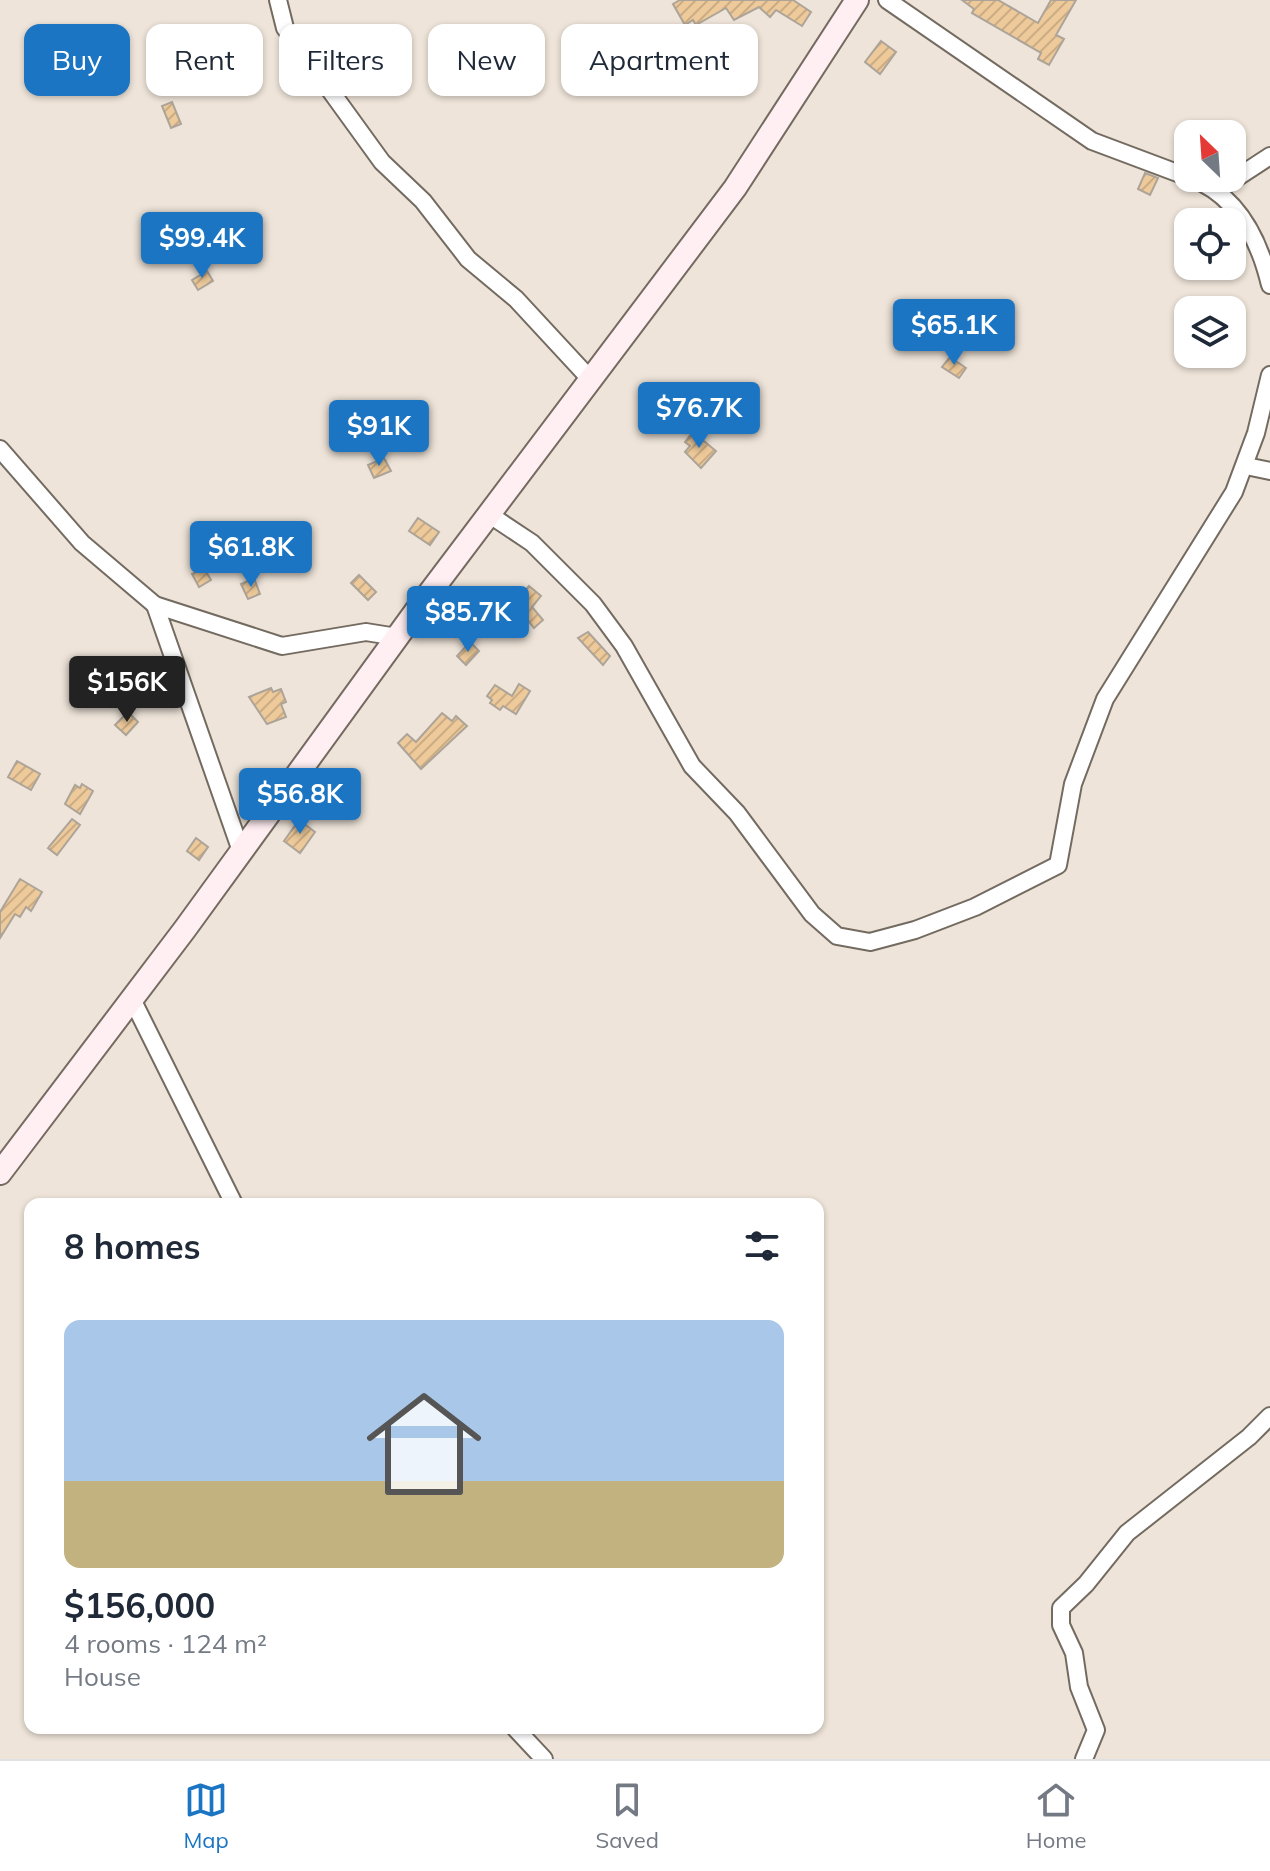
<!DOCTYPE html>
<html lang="en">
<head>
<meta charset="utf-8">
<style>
	:root { --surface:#fff; --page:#f6f6f7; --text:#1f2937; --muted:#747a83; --line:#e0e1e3; --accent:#1c75c2 }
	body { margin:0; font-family:Mulish,sans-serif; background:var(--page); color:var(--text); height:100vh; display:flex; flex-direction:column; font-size:30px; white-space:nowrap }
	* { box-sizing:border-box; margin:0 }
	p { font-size:26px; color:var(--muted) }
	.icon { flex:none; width:44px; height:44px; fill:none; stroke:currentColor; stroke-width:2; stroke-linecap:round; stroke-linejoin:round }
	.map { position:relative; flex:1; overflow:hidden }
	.sheet { position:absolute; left:24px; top:1198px; width:800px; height:536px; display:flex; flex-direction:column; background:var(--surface); border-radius:16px; box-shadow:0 2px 6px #0004 }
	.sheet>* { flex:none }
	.hud { position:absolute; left:24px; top:24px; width:800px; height:72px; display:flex; gap:16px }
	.needle { width:52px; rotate:335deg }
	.controls { position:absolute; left:1174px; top:120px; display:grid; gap:16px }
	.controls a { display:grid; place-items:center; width:72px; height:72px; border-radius:16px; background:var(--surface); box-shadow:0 2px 6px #0004; font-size:40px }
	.price { position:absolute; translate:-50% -68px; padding:0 18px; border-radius:8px; background:var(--accent); color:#fff; font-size:26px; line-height:52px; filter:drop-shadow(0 2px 4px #0008) }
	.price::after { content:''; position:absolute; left:50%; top:48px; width:24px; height:18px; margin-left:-12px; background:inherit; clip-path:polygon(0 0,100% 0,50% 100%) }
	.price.current { background:#222; color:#fff }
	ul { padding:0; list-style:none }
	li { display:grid; align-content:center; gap:16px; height:424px; padding:0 40px }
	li+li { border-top:2px solid var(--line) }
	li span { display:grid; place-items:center; height:248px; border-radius:16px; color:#555 }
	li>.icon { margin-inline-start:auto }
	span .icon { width:144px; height:144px; fill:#fffc; stroke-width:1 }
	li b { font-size:34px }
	h2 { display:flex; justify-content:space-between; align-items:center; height:96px; padding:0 40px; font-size:34px }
	.tag { padding:0 28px; border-radius:16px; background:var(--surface); box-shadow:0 2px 6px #0004; font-size:28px; line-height:72px }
	.tag.current { background:var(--accent); color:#fff }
	.tabs { display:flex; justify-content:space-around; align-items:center; height:112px; border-top:2px solid var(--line); background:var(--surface); font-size:22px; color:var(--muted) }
	.tabs a { display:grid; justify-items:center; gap:4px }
	.tabs .current { color:var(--accent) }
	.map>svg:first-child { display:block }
	.building { fill:url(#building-hatch); stroke:#ada499; stroke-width:2 }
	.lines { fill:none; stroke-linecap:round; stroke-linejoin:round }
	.street-casing { stroke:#736a60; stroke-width:20 }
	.secondary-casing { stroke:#736a60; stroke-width:26 }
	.street { stroke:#fff; stroke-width:16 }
	.secondary { stroke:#ffeef2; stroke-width:22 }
</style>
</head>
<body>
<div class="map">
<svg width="1270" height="1759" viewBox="0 0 1270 1759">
	<defs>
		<pattern id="building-hatch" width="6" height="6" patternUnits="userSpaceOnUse" patternTransform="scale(2)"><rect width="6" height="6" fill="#eeca9a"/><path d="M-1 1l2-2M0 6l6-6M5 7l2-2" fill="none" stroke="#cbac84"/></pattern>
	</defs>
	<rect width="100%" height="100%" fill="#eee4d9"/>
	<g class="building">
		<polygon points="680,0 793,0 811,12 802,26 776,10 770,17 759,7 734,20 726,8 696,25 693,20 685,25 673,4"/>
		<polygon points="962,0 998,0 1038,23 1051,0 1076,0 1056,35 1064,39 1049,65 1038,59 1041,53 972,13 974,9"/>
		<polygon points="881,41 896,52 880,74 865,62"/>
		<polygon points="172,102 181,124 171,128 162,106"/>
		<polygon points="1145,173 1158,178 1150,195 1138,189"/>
		<polygon points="207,271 213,281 198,290 192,280"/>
		<polygon points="950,357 966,368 959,378 942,367"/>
		<polygon points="693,432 716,451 701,468 685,452 690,446 685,442"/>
		<polygon points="384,458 391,471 374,478 368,465"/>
		<polygon points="418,518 439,532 430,545 409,531"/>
		<polygon points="240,548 243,565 205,570 211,580 199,587 192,574"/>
		<polygon points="359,575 376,592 368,600 351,583"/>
		<polygon points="254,578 260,594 248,599 241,584"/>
		<polygon points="529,586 541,596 532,607 543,620 534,628 518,608 507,621 495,610 508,596 515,602"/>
		<polygon points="588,632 610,656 603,665 578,638"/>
		<polygon points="470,642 479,651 466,665 457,656"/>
		<polygon points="519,684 530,691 516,714 503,706 500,710 490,703 492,700 487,696 495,685 512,696"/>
		<polygon points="271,688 273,692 281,689 286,702 281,704 286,717 267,724 249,697"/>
		<polygon points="128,712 138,722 126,735 115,725"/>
		<polygon points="442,713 452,721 456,716 467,726 421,769 398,743 407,734 416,742"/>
		<polygon points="17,761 40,774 31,790 8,777"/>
		<polygon points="82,784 93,791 80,814 65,804 75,785 80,788"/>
		<polygon points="72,819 80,825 57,855 48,848"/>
		<polygon points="299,820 315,832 300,853 284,841"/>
		<polygon points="196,838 208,847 199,860 187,851"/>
		<polygon points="20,879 42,892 31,911 26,907 20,917 15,914 0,938 0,912"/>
	</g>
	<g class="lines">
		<defs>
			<g id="street">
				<polyline points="278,0 285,28 382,162 423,201 468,259 516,299 591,380"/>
				<polyline points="887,0 1092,141 1188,177"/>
				<path d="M1191,178C1237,195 1259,239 1270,285"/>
				<polyline points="1218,190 1270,156"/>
				<polyline points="0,449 82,543 155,605 282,646 366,632 397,637"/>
				<polyline points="1246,466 1270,471"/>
				<polyline points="490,515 532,543 593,604 624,646 692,766 737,813 812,914 837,936 870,942 915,930 975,907 1058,865 1073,784 1105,699 1234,492 1256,433 1270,375"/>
				<polyline points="155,605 241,851"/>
				<polyline points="132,999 234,1204"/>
				<polyline points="515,1728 544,1759"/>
				<polyline points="1084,1759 1096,1730 1079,1687 1074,1653 1061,1625 1061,1608 1086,1584 1127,1533 1249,1437 1270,1416"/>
			</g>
			<polyline id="secondary" points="0,1173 185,929 419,607 735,188 857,0"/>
		</defs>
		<use href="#street" class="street-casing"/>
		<use href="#secondary" class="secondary-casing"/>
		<use href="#street" class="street"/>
		<use href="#secondary" class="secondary"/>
	</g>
</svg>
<div class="controls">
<a><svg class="needle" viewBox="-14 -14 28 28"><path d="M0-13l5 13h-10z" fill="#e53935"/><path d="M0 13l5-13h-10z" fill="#747a83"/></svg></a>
<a><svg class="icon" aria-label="locate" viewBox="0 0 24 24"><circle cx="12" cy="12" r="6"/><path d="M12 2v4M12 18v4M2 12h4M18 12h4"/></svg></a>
<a><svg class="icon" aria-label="layers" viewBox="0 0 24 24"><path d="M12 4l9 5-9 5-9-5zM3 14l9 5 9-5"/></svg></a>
</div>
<b class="price" style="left:202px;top:280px">$99.4K</b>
<b class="price" style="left:954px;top:367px">$65.1K</b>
<b class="price" style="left:699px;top:450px">$76.7K</b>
<b class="price" style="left:379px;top:468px">$91K</b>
<b class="price" style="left:251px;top:589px">$61.8K</b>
<b class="price" style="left:468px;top:654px">$85.7K</b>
<b class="price current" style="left:127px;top:724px">$156K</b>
<b class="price" style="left:300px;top:836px">$56.8K</b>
<div class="hud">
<a class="tag current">Buy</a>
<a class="tag">Rent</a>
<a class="tag">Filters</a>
<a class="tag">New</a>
<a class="tag">Apartment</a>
</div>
<section class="sheet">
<h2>8 homes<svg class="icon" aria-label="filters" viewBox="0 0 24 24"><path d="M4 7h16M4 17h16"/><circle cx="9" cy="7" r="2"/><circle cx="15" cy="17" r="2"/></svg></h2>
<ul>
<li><span style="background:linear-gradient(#a9c7e8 65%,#c2b280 0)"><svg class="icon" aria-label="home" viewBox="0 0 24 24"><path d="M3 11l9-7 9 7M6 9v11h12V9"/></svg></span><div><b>$156,000</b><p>4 rooms · 124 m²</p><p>House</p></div></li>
</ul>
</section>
</div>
<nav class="tabs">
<a class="current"><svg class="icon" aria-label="map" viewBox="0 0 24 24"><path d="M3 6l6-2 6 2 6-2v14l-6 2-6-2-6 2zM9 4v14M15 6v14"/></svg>Map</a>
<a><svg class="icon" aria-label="saved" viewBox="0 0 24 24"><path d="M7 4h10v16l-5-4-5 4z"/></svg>Saved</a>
<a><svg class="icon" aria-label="home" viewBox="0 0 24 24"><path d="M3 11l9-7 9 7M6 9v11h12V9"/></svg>Home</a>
</nav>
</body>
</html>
